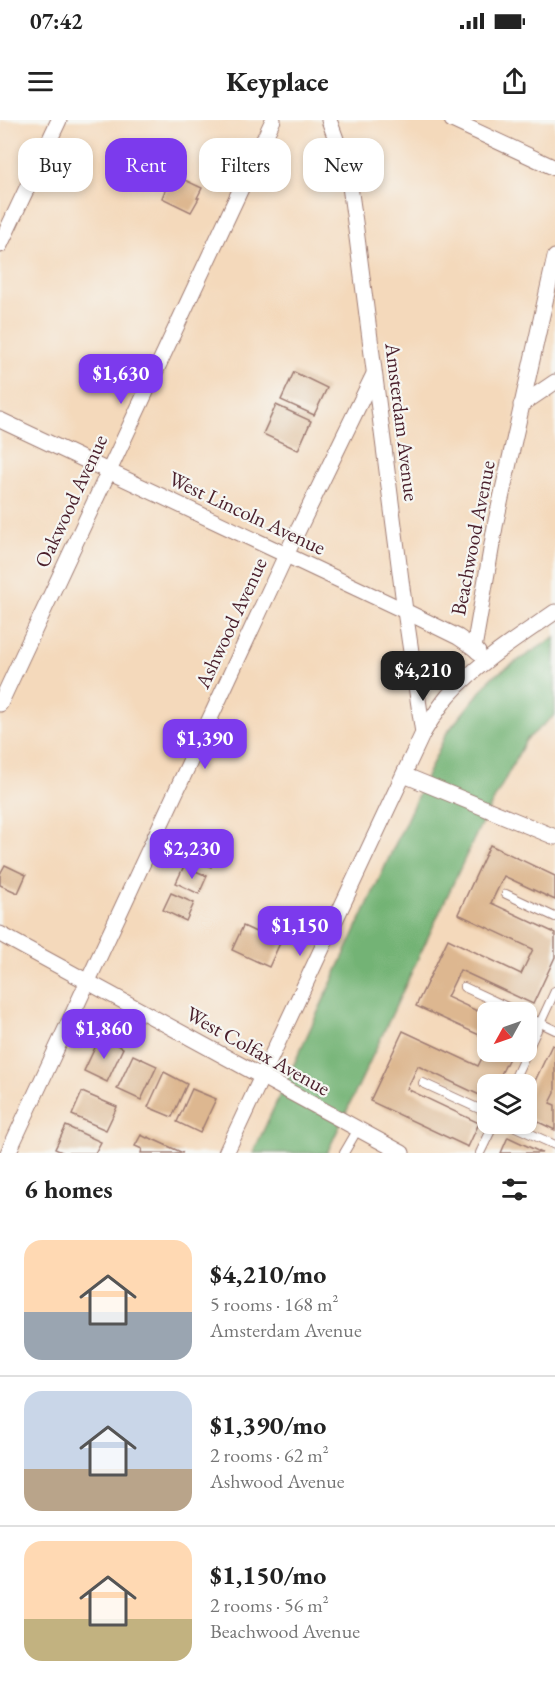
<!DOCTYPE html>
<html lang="en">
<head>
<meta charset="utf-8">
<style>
	:root { --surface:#fff; --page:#f2f2f2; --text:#222; --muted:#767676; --line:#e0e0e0; --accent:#7c3aed }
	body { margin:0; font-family:"EB Garamond",serif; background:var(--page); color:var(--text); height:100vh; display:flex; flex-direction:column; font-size:22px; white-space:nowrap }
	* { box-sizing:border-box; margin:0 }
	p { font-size:20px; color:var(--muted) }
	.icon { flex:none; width:33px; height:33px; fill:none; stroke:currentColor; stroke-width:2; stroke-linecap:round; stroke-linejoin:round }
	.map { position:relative; height:1033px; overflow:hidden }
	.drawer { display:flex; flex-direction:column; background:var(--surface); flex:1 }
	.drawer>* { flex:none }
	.hud { position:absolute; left:18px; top:18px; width:519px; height:54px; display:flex; gap:12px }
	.needle { width:39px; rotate:230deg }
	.controls { position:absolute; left:477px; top:882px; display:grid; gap:12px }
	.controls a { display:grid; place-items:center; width:60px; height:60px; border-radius:12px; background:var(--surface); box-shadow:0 3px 9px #0003; font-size:30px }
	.price { position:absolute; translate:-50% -51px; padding:0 14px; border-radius:12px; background:var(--accent); color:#fff; font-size:20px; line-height:39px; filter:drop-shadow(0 2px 3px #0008) }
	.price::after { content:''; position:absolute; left:50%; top:36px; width:18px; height:14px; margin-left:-9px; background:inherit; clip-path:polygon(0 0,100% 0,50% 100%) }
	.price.on { background:#222; color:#fff }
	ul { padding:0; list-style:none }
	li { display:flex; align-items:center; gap:18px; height:150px; padding:0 24px }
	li+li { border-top:2px solid var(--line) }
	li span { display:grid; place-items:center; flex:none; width:168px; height:120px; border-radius:18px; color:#555 }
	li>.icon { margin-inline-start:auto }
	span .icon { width:72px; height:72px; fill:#fffc; stroke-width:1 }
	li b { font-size:26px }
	h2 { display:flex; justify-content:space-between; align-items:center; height:72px; padding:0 24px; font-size:26px }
	.tag { padding:0 21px; border-radius:18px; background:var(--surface); box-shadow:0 3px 9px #0003; font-size:21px; line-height:54px }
	.tag.on { background:var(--accent); color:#fff }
	.status { display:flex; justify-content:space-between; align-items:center; height:42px; padding:0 30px; background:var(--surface); direction:ltr }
	.status svg { height:16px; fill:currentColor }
	header { display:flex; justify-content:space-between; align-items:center; height:78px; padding:0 24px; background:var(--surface); font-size:27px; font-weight:800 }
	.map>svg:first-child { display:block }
	.forest { fill:#73b375; stroke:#5e6950; stroke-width:1.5 }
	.building { fill:#ddb790 }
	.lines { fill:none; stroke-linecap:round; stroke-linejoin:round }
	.service-casing { stroke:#9f7c73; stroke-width:10 }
	.minor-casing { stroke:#9f7c73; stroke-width:17 }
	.service { stroke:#fff; stroke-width:8 }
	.minor { stroke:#fff; stroke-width:15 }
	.labels { text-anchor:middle; stroke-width:4.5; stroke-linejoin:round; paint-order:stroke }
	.street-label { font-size:21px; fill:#4a1f2b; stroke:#f6f6f2 }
</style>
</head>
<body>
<div class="status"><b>07:42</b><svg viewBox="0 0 49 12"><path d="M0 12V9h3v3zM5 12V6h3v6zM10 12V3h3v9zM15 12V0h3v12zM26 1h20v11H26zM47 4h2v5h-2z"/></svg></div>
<header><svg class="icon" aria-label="menu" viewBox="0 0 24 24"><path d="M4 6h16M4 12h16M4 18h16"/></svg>Keyplace<svg class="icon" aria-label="share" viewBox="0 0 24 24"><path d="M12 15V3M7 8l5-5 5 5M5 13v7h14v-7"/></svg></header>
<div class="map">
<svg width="555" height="1033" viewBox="0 0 555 1033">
	<rect width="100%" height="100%" fill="#f6f6f2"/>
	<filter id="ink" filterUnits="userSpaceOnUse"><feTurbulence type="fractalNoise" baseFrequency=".0167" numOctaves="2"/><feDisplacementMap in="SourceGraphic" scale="12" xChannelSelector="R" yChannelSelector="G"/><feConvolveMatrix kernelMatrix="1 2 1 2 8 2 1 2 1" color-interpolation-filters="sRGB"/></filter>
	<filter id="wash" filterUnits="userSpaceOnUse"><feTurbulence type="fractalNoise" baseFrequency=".008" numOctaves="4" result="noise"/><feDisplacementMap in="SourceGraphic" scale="24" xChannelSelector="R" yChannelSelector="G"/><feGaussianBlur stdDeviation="1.35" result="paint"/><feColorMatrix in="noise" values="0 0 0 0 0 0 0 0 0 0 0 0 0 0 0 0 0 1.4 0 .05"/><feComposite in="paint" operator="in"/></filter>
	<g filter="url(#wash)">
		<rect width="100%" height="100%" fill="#f4d9bb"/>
		<polygon class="forest" points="555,517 555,595 526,620 480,706 327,1033 253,1033 446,614 492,557"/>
		<g id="blocks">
			<g class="building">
				<polygon points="172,54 202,68 197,78 199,78 191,92 162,78"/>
				<polygon points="294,252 327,268 314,295 281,280"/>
				<polygon points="276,285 311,301 298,330 263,314"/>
				<polygon points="197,718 220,729 211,747 188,736"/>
				<polygon points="490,725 555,756 555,780 504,756 491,783 555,813 555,837 533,884 460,850 447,877 488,896 488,919 416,886 448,819 521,854 533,829 458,794"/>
				<polygon points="5,745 26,755 18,773 0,765 0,754"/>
				<polygon points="184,746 207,756 199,774 176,763"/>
				<polygon points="171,773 194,783 186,801 163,790"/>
				<polygon points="243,806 280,823 269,847 232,830"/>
				<polygon points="403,911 478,946 488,926 488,932 512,932 496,964 488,964 488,979 418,946 407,969 479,1003 468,1027 370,981"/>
				<polygon points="100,917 123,928 107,962 84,951"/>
				<polygon points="552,925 555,926 555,973 550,983 555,985 555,1010 526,996 526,980"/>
				<polygon points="133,935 157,946 141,980 117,969"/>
				<polygon points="164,952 187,964 172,997 148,987"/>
				<polygon points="192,969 216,979 200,1013 177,1002"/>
				<polygon points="82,972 117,987 106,1010 72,995"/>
				<polygon points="66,1006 101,1022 95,1033 64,1033 55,1029"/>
				<polygon points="141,1015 147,1018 148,1017 183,1033 141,1033 142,1029 135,1026"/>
				<polygon points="508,1017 542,1033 501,1033"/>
			</g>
		</g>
	</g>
	<g filter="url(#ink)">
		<use href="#blocks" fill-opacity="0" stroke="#9f7c73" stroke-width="1.5"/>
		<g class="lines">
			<defs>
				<g id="service">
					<polyline points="506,774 555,797"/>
					<polyline points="464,867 518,892"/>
					<polyline points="526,896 555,910"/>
					<polyline points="423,963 488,993"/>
					<polyline points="512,964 555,871"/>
					<polyline points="509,1004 555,1025"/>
					<polyline points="344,1033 358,1009"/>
					<polyline points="480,1033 494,1004"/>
				</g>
				<g id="minor">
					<polyline points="329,0 348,52 355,102 405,491 423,613"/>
					<polyline points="452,0 555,48"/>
					<polyline points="0,125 59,0"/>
					<polyline points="521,285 555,262"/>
					<polyline points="0,300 405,491 458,517 474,528"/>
					<polyline points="478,532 474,528 496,401 555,137"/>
					<polyline points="0,584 273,0"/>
					<polyline points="404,655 555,717"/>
					<polyline points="0,814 402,1033"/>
					<polyline points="8,1033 286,435 374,254"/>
					<path d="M226,1033L423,613C431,600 439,587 449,575C479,542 519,517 555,492"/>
				</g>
			</defs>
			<use href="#service" class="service-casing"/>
			<use href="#minor" class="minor-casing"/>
			<use href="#service" class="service"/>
			<use href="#minor" class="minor"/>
		</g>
	</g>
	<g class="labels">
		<g class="street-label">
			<text transform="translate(402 302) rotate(83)" y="7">Amsterdam Avenue</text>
			<text transform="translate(71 381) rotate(-65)" y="7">Oakwood Avenue</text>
			<text transform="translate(247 393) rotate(25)" y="7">West Lincoln Avenue</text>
			<text transform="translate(473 418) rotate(-79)" y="7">Beachwood Avenue</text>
			<text transform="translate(231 503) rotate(-65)" y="7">Ashwood Avenue</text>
			<text transform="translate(258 931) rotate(29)" y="7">West Colfax Avenue</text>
		</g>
	</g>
</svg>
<div class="controls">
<a><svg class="needle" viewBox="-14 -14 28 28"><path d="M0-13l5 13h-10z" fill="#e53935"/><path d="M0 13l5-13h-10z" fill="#767676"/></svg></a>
<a><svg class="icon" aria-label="layers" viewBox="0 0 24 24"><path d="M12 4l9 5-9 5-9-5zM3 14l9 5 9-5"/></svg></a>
</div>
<b class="price" style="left:121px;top:285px">$1,630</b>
<b class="price on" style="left:423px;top:582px">$4,210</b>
<b class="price" style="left:205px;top:650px">$1,390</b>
<b class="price" style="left:192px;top:760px">$2,230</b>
<b class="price" style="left:300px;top:837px">$1,150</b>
<b class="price" style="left:104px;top:940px">$1,860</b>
<div class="hud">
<a class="tag">Buy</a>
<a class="tag on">Rent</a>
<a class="tag">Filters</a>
<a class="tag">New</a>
</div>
</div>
<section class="drawer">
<h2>6 homes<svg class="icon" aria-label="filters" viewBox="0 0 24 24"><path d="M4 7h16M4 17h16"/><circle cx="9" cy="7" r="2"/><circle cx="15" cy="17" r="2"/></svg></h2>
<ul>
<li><span style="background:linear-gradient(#ffd9b3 60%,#9aa5b1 0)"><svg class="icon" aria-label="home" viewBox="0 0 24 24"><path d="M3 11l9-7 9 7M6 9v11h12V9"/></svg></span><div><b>$4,210/mo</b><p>5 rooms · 168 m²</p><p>Amsterdam Avenue</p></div></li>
<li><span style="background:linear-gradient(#c9d6e8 65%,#b9a48a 0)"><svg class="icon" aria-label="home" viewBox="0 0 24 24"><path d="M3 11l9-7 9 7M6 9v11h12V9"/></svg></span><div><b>$1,390/mo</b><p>2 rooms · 62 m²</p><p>Ashwood Avenue</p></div></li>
<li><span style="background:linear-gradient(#ffd9b3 65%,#c2b280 0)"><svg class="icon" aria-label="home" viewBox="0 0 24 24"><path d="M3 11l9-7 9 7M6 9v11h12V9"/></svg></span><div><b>$1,150/mo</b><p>2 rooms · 56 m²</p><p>Beachwood Avenue</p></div></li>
</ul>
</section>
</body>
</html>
